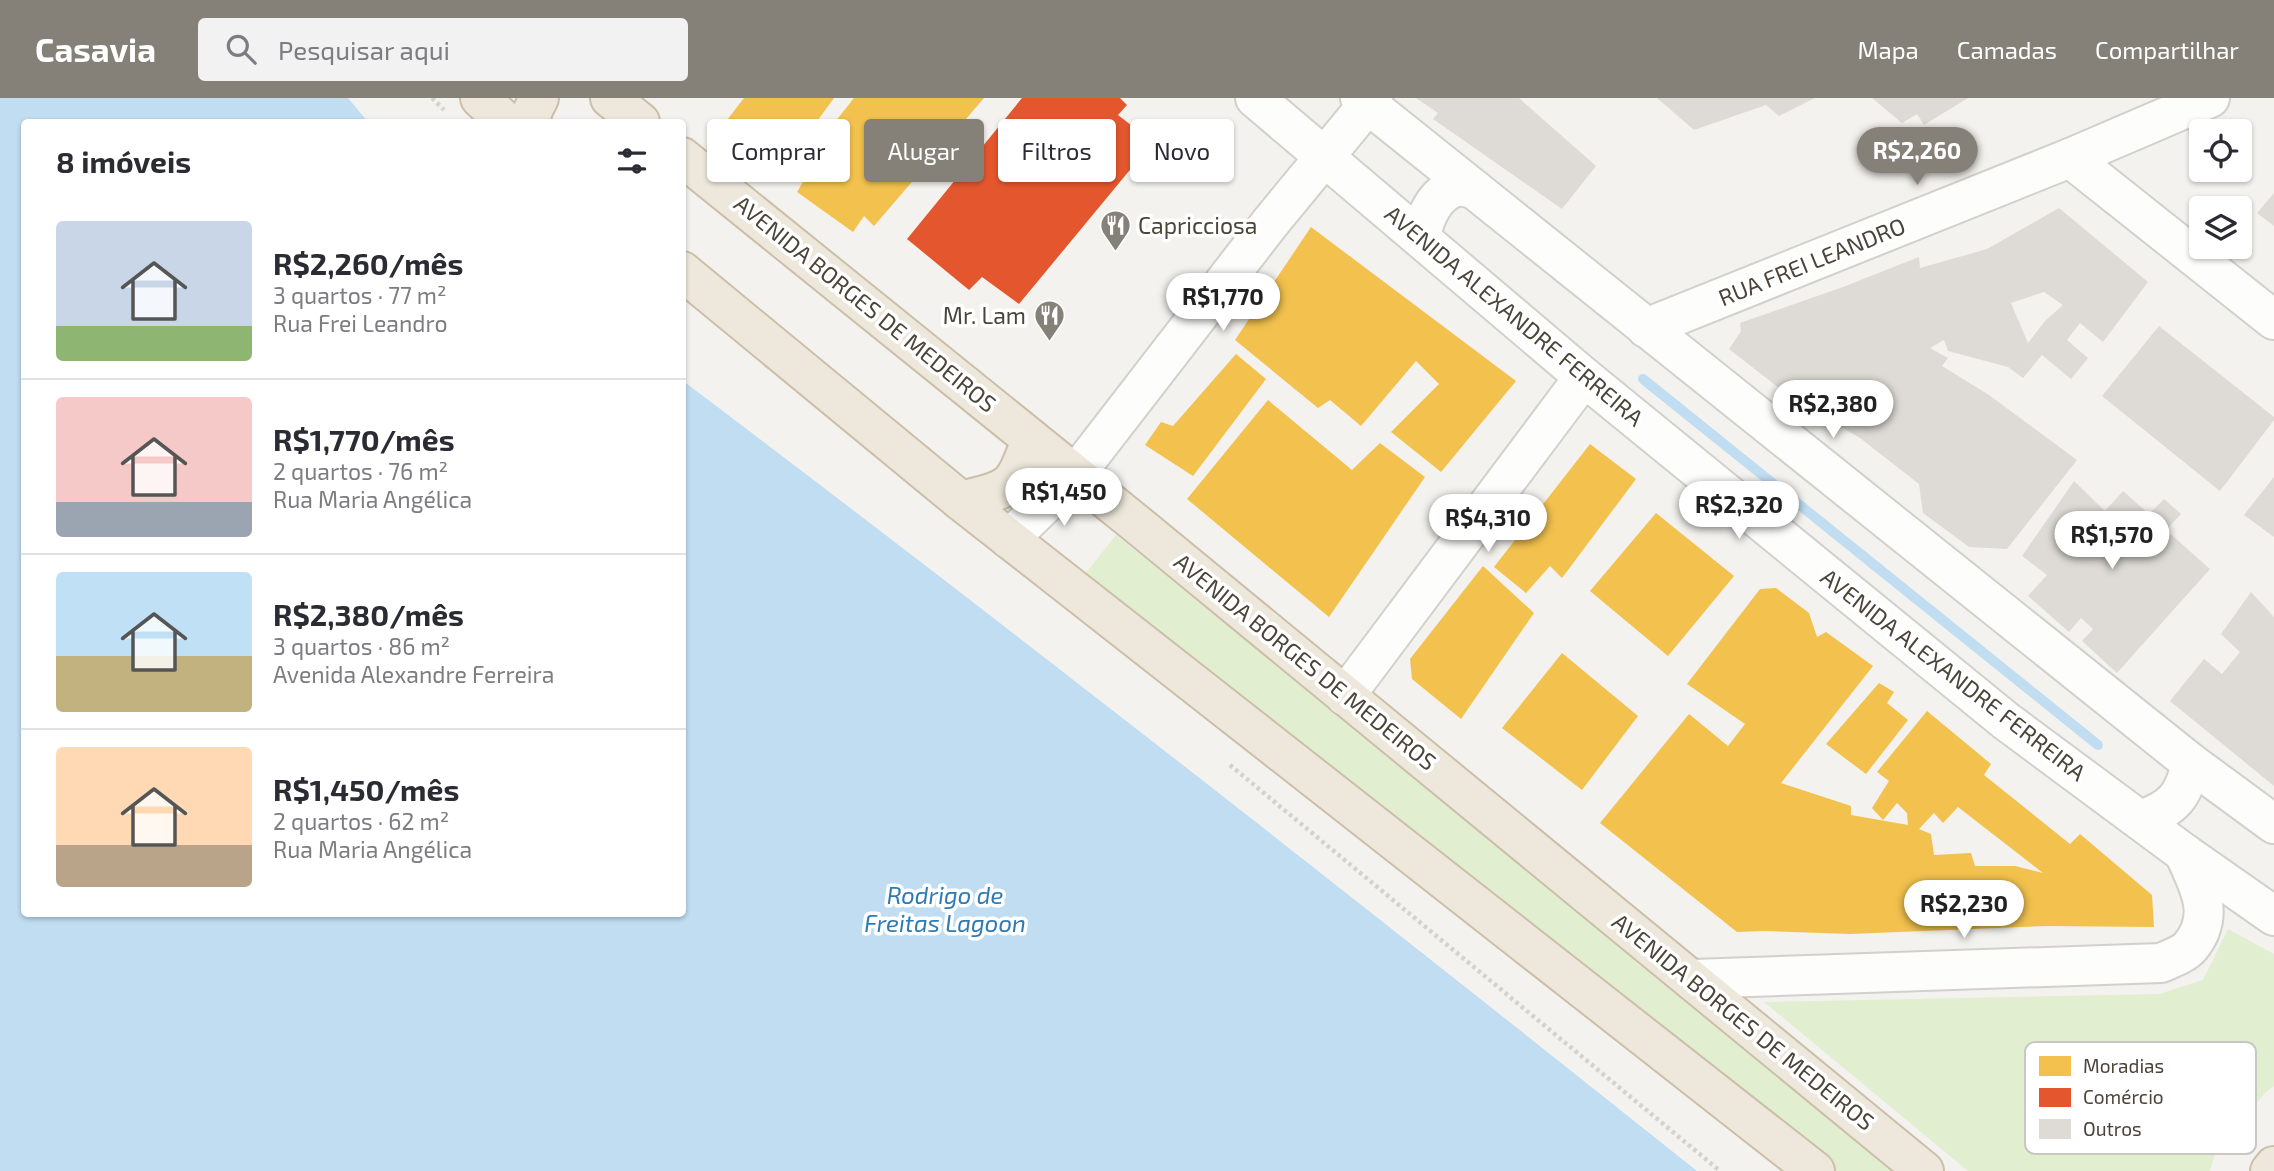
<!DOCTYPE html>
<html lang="pt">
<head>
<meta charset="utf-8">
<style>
	:root { --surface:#fff; --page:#f2f2f3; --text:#2b2b33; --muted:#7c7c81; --line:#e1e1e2; --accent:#868178 }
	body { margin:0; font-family:"Exo 2",sans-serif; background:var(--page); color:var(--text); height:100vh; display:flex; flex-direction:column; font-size:26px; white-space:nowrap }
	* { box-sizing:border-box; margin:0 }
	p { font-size:23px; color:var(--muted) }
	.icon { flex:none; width:38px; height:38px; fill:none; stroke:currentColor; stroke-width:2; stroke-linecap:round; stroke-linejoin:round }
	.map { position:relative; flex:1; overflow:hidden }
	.details { position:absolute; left:21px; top:21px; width:665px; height:798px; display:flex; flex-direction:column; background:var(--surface); border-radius:7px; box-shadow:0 2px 5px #0004 }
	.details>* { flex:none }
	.banner { position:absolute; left:707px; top:21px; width:665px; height:63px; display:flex; gap:14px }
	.fabs { position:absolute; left:2189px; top:21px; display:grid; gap:14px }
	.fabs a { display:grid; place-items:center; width:63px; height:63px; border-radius:7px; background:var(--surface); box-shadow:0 2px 5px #0004; font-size:35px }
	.price { position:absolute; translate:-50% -60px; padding:0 16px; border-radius:24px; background:#fff; color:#222; font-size:23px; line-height:46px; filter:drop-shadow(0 2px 4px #0008) }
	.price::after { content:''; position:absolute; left:50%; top:42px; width:21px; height:16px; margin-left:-10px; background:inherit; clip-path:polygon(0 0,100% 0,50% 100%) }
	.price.selected { background:var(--accent); color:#fff }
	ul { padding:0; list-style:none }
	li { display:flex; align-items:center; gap:21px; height:175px; padding:0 35px }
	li+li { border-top:2px solid var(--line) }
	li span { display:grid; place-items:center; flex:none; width:196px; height:140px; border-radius:7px; color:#555 }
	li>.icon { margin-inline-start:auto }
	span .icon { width:84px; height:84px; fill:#fffc; stroke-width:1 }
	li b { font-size:30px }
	h2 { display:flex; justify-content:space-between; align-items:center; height:84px; padding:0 35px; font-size:30px }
	.pill { padding:0 24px; border-radius:7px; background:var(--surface); box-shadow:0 2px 5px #0004; font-size:24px; line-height:63px }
	.pill.selected { background:var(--accent); color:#fff }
	header { display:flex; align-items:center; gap:42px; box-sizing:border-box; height:98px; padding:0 35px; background:var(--accent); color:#fff }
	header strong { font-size:33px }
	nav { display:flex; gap:38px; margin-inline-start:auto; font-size:24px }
	.search { width:490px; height:63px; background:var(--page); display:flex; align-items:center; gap:18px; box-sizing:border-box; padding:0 24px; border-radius:7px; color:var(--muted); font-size:26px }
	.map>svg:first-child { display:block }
	.green { fill:#e1eecf }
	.water { fill:#c0ddf1 }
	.homes { fill:#f2c14e; fill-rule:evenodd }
	.shops { fill:#e4572e }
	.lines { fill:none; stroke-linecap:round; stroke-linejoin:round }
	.stream { stroke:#c0ddf1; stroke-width:10 }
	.building { fill:#dedbd6; fill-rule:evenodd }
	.minor-casing { stroke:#d2d0cb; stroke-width:42 }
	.highway-casing { stroke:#ccbfa9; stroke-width:42 }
	.path { stroke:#d3d2cc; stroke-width:4.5; stroke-dasharray:3.5 3.5; stroke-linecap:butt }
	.minor { stroke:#fdfdfc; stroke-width:38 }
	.highway { stroke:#ede8db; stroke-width:38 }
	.labels { text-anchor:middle; stroke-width:7; stroke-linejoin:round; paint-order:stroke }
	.poi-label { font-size:23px; fill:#4b4439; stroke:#fff; text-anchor:start }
	.street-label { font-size:23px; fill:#4b4439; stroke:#fff }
	.water-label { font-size:24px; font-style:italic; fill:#2e7ab2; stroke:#fff }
	.key { fill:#fff; stroke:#c9c7c4; stroke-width:2 }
	.key-label { font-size:19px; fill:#4b4439 }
</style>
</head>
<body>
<header>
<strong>Casavia</strong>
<div class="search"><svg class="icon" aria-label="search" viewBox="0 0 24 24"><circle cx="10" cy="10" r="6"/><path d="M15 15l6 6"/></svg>Pesquisar aqui</div>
<nav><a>Mapa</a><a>Camadas</a><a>Compartilhar</a></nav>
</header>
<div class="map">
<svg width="2274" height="1073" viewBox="0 0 2274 1073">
	<rect width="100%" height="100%" fill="#f4f2ee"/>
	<g class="green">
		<polygon points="1116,437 1898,1073 1827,1073 1081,481"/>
		<polygon points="2228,831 2274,856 2274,988 2266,994 2216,1052 2210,1073 1968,1073 1764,904 2159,896 2203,882"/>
	</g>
	<path class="water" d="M0,0H348L368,24H24V816H682L683,283C1025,541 1362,806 1697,1073H0Z"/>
	<g class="homes">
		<polygon points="744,0 834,0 782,71 724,26"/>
		<polygon points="854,0 984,0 874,128 864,118 853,134 797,94 813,67 804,63"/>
		<polygon points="1311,129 1516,283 1441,374 1391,334 1439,286 1416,263 1361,328 1330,302 1318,310 1235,242"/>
		<polygon points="1236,256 1266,281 1193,378 1145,347 1161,324 1173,328"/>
		<polygon points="1268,302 1352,372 1380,345 1425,379 1329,519 1187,401"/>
		<polygon points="1590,346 1636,381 1562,480 1550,468 1526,495 1494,469"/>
		<polygon points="1656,415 1734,478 1668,558 1590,493"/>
		<polygon points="1483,468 1534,515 1461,621 1412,581 1410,561"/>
		<path d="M1776,490L1809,515L1817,539L1826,534L1873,568L1781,685L1851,708V717L1908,727L1907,715L1897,705L1883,722L1872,710L1889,683L1877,674L1927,613L1991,666L1984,677L2070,746L2080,736L2152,797L2154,829L2046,828L1850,836L1765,833L1737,834L1600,725L1689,616L1728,648L1745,626L1687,586L1760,491ZM1958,709L2043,775L2015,768H1975L1971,755L1934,757L1931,736L1919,731L1934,715L1943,725Z"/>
		<polygon points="1562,555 1638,618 1582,692 1502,630"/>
		<polygon points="1879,585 1894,594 1887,605 1908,622 1866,676 1826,646"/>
	</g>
	<polygon class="shops" points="1022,0 1120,0 1127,7 1118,17 1153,44 1019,206 982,179 969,192 907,141"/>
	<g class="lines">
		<polyline class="stream" points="1643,281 2098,647"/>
	</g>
	<g class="building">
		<polygon points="1416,0 1519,0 1596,68 1562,111 1433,21 1438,15"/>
		<polygon points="1657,0 1815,0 1779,18 1766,7 1694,32"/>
		<polygon points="1872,0 1968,0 1924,27 1917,16 1902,25"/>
		<polygon points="2274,95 2274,128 2257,115"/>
		<path d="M2059,110L2148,184L2103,244L2080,225L2067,242L2088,260L2071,281L2042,257L2023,280L2008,269L1948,253L1944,242L1930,250L1948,260L1942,268L1989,297L2077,362L2007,451L1969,449L1923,415L1919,386L1860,340L1792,300L1729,251L1741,233L1740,225L1843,189L1919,159L1920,170L1987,151ZM2044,194L2063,207L2045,223L2028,245L2011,205Z"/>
		<polygon points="2159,228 2274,319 2274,322 2220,393 2102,298"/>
		<polygon points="2274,379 2274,439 2244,417"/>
		<polygon points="2074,383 2105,413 2123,393 2149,416 2164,401 2181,416 2166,432 2210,471 2117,575 2082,543 2093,531 2081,520 2069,534 2028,498 2047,477 2022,458"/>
		<polygon points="2251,494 2274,519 2274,688 2170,603 2204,561 2222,576 2240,554 2221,536"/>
	</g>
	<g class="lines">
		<defs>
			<g id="minor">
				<polyline points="1255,0 1584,279 2006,623 2184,755 2274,818"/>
				<polyline points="1360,0 2191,665 2274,726"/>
				<polyline points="2070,60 2274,222"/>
				<path d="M1421,140C1424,120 1435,95 1456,89C1461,88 1469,90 1474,91"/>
				<polyline points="1646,230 2070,60 2210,0"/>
				<polyline points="1009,441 1076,376 1270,125 1373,0"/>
				<polyline points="1345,598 1584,279"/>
				<path d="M2140,722C2173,711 2184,698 2191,665"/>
				<path d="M1693,881L2161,865C2170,861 2184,856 2190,849C2217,817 2198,787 2184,755"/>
			</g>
			<g id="highway">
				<polyline points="480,0 506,24"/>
				<polyline points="610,0 640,24"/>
				<polyline points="532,24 531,16 539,0"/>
				<polyline points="682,59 1133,423 1924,1073"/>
				<polyline points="682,173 961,403 1815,1073"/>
				<path d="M961,403C1011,390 1014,392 1031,341"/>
				<polyline points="2270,1073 2274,1068"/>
			</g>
		</defs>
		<use href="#minor" class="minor-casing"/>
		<use href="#highway" class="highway-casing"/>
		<g class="path">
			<polyline points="432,0 444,12"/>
			<polyline points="1230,667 1720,1073"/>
		</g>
		<use href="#minor" class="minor"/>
		<use href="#highway" class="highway"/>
	</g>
	<defs>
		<symbol id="restaurant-pin" viewBox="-11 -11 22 30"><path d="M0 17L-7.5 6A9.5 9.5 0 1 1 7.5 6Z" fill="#868178" stroke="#fff"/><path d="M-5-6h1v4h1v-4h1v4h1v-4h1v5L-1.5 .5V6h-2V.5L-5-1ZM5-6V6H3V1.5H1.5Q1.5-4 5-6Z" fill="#fff"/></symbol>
	</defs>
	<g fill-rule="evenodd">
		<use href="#restaurant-pin" x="1098" y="110" width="35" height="47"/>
		<use href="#restaurant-pin" x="1032" y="200" width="35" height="47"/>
	</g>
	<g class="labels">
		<g class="poi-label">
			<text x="1138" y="136">Capricciosa</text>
			<text x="1026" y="226" text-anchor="end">Mr. Lam</text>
		</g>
		<g class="street-label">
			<text transform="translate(1812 164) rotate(-22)" y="8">RUA FREI LEANDRO</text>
			<text transform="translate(865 206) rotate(39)" y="8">AVENIDA BORGES DE MEDEIROS</text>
			<text transform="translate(1514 218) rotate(40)" y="8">AVENIDA ALEXANDRE FERREIRA</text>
			<text transform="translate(1305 564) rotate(39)" y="8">AVENIDA BORGES DE MEDEIROS</text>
			<text transform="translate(1953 577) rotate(38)" y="8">AVENIDA ALEXANDRE FERREIRA</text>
			<text transform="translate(1743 924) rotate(39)" y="8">AVENIDA BORGES DE MEDEIROS</text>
		</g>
		<g class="water-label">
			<text x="945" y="806">Rodrigo de<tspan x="945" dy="28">Freitas Lagoon</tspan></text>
		</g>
	</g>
	<rect x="2025" y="944" width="231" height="112" rx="10" class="key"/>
	<rect x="2039" y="958" width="32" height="20" fill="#f2c14e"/>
	<rect x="2039" y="990" width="32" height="19" fill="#e4572e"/>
	<rect x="2039" y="1021" width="32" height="20" fill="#dedbd6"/>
	<g class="key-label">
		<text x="2083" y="975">Moradias</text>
		<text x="2083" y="1006">Comércio</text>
		<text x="2083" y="1038">Outros</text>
	</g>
</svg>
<div class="fabs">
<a><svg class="icon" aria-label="locate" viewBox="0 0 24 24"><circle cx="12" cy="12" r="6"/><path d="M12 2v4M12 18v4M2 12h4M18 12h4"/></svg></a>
<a><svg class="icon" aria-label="layers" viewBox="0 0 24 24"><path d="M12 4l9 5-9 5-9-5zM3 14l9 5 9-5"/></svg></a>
</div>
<b class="price selected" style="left:1917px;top:89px">R$2,260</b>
<b class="price" style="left:1223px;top:235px">R$1,770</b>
<b class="price" style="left:1833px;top:342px">R$2,380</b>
<b class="price" style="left:1064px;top:430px">R$1,450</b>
<b class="price" style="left:1739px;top:443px">R$2,320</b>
<b class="price" style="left:1488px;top:456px">R$4,310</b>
<b class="price" style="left:2112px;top:473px">R$1,570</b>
<b class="price" style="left:1964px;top:842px">R$2,230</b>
<div class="banner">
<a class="pill">Comprar</a>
<a class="pill selected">Alugar</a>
<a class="pill">Filtros</a>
<a class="pill">Novo</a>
</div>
<section class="details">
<h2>8 imóveis<svg class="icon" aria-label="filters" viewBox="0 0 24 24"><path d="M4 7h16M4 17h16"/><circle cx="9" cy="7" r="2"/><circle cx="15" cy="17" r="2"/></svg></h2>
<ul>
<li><span style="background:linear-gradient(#c9d6e8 75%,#8fb573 0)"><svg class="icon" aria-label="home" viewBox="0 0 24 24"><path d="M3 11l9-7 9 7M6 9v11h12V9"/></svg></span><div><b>R$2,260/mês</b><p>3 quartos · 77 m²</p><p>Rua Frei Leandro</p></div></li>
<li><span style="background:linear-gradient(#f6c9c9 75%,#9aa5b1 0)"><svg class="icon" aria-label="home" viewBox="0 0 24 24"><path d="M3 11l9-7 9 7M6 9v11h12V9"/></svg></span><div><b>R$1,770/mês</b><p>2 quartos · 76 m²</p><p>Rua Maria Angélica</p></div></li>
<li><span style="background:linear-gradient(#bfe0f5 60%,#c2b280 0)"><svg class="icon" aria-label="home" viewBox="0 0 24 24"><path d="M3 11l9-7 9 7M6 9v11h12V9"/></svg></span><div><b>R$2,380/mês</b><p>3 quartos · 86 m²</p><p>Avenida Alexandre Ferreira</p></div></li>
<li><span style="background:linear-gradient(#ffd9b3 70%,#b9a48a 0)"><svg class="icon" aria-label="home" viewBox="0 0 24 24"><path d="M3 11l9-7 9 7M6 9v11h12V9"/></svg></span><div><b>R$1,450/mês</b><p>2 quartos · 62 m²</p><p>Rua Maria Angélica</p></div></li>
</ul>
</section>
</div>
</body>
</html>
